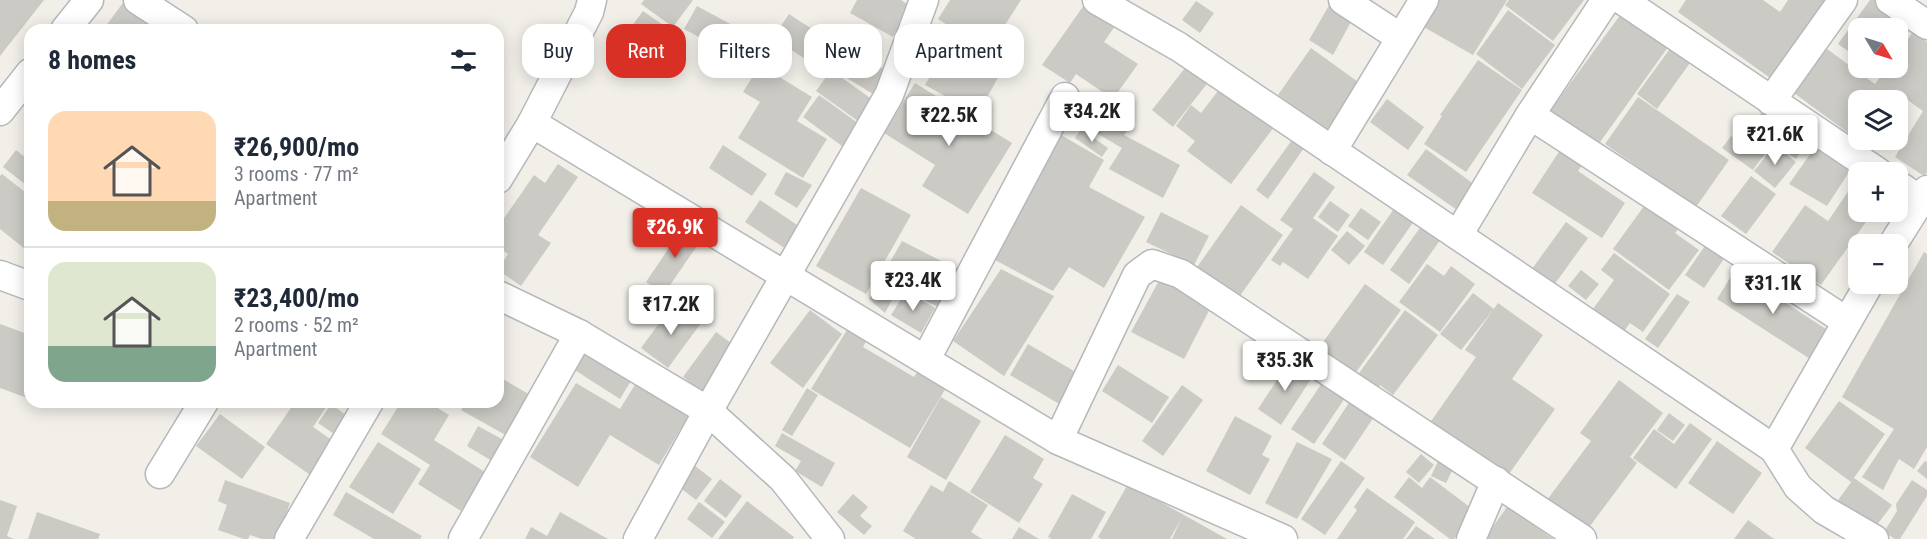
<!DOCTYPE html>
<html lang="en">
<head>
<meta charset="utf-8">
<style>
	:root { --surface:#fff; --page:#f6f6f7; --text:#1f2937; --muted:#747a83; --line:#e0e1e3; --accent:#d93025 }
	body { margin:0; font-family:"Roboto Condensed",sans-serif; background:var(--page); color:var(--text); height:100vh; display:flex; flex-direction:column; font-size:22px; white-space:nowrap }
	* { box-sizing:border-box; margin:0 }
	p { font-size:20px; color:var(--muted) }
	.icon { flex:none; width:33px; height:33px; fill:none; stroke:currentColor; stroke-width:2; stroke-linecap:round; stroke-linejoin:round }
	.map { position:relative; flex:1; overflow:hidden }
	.sheet { position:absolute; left:24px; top:24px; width:480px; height:384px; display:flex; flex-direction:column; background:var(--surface); border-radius:18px; box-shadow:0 3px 15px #0003 }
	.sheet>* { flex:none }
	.top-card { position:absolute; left:522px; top:24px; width:570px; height:54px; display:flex; gap:12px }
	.needle { width:39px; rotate:128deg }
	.fabs { position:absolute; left:1848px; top:18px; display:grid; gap:12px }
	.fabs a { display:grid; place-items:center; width:60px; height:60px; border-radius:12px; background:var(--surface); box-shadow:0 3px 15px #0003; font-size:30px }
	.price { position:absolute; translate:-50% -51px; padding:0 14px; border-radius:6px; background:#fff; color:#222; font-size:20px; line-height:39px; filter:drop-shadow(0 2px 3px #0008) }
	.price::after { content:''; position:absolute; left:50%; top:36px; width:18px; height:14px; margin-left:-9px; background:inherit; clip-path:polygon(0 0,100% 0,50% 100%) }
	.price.on { background:var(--accent); color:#fff }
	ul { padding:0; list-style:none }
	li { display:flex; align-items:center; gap:18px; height:150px; padding:0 24px }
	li+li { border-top:2px solid var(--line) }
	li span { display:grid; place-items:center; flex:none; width:168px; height:120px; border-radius:18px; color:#555 }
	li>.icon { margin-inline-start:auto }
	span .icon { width:72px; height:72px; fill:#fffc; stroke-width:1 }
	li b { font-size:26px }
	h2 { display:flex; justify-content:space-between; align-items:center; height:72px; padding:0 24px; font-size:26px }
	.pill { padding:0 21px; border-radius:18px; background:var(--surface); box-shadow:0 3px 15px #0003; font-size:21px; line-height:54px }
	.pill.on { background:var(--accent); color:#fff }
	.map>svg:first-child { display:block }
	.building { fill:#cccac5 }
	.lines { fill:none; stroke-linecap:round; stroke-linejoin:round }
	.minor-casing { stroke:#b5b8bc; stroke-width:31 }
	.minor { stroke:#fff; stroke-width:28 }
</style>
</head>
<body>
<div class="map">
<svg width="1927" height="539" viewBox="0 0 1927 539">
	<rect width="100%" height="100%" fill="#f1efe8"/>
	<g class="building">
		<polygon points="0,0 44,0 0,56"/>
		<polygon points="125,0 168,30 103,30"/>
		<polygon points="644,0 693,0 673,27 641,4"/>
		<polygon points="857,0 901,0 910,6 893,37 850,13"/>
		<polygon points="950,0 1021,0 992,45 981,41 973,53 1001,72 978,114 925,85 957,31 938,19"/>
		<polygon points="1437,0 1507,0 1473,55 1422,26"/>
		<polygon points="1509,0 1584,0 1553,41 1505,5"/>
		<polygon points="1686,0 1763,0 1780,12 1788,0 1831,0 1773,80 1678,12"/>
		<polygon points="1870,0 1876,0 1894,14 1883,28 1858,28 1858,58 1838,44"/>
		<polygon points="1196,1 1214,13 1200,33 1182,20"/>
		<polygon points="1331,2 1353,18 1333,55 1309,40"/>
		<polygon points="1084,5 1115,26 1104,42 1138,64 1113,99 1076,74 1070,83 1042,65"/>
		<polygon points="697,6 747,33 734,56 684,29"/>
		<polygon points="1508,10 1555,45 1522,89 1476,54"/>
		<polygon points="643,11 663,25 643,53 654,61 644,76 612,53"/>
		<polygon points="789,14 838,46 822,70 773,38"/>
		<polygon points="1621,14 1668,47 1598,145 1550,111"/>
		<polygon points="1913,32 1927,42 1927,172 1924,176 1895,157 1923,111 1902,96 1899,100 1858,100 1858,140 1870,140 1866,146 1794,93 1827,49 1875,84 1887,68 1898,68 1898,53"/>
		<polygon points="846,46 891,74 878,97 832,69"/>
		<polygon points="1672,46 1692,60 1657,109 1637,94"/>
		<polygon points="1311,48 1361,84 1328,131 1278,95"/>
		<polygon points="1478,60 1522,90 1466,172 1424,144 1442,116 1440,115"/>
		<polygon points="1189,63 1210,80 1173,127 1152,110"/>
		<polygon points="760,65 812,97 797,121 827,139 803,178 738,138 760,102 743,92"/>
		<polygon points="831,70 873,100 858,121 816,91"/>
		<polygon points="915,83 1012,143 968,214 922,186 935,165 884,133"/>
		<polygon points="1221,87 1274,127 1231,184 1187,151 1195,141 1176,126 1191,105 1201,113"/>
		<polygon points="819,95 862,126 846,149 803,117"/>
		<polygon points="1082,96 1130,125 1124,135 1180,165 1163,198 1109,169 1122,148 1069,117"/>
		<polygon points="1638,97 1729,160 1696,207 1605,144"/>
		<polygon points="1387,99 1424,127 1408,150 1370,122"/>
		<polygon points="1762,112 1783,127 1773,140 1752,125"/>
		<polygon points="1788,123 1810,138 1796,159 1774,144"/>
		<polygon points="1081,129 1108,148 1102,157 1075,138"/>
		<polygon points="1754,129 1772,144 1753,170 1722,148 1731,136 1742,144"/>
		<polygon points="1061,135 1104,160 1089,187 1145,217 1104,288 1069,267 1053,291 995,260"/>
		<polygon points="1292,140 1304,148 1268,199 1256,190"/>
		<polygon points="1818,143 1853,166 1827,206 1789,184"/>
		<polygon points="1564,144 1586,159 1578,171 1625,203 1602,238 1532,193"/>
		<polygon points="723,145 767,174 752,196 709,168"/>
		<polygon points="1775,145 1796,162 1775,188 1754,171"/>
		<polygon points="1426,149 1475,185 1457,210 1407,175"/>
		<polygon points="16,150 30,161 30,188 3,167"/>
		<polygon points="558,164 578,177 538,235 551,243 521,286 498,270 508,254 498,247 498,227 534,175 545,183"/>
		<polygon points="786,172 812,185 797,208 774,194"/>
		<polygon points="1314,172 1335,187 1313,218 1338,236 1308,279 1283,262 1280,266 1271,260 1293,229 1280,220"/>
		<polygon points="2,174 30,196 30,253 0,229 0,176"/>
		<polygon points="1751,176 1776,194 1746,234 1721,216"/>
		<polygon points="1858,177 1858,212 1873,212 1821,285 1772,252 1805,205 1828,221"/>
		<polygon points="861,188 911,215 866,294 816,266"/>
		<polygon points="760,200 803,229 789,251 745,222"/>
		<polygon points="1330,201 1350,215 1338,232 1318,217"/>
		<polygon points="1647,202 1681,226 1675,233 1699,250 1669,290 1613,249"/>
		<polygon points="1398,203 1417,217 1383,265 1364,252"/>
		<polygon points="1241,205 1283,235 1237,300 1195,270"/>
		<polygon points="1361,208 1381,222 1368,240 1348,226"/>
		<polygon points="1161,212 1209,236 1194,265 1146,242"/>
		<polygon points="1424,222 1443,236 1409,284 1390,270"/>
		<polygon points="1566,222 1588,238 1554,285 1532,269"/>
		<polygon points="685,224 703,237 664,294 646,282"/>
		<polygon points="1347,231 1365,246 1349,265 1331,250"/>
		<polygon points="1711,237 1730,250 1704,288 1685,275"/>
		<polygon points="902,241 963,272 940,308 899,287 885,313 869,299"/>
		<polygon points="1924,252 1927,254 1927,447 1914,469 1899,459 1883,490 1862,477 1894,429 1842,397"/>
		<polygon points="1614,253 1670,294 1643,332 1630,323 1624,331 1593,309 1614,280 1601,270"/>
		<polygon points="1427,264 1444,276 1451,266 1475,284 1440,332 1399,302"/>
		<polygon points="1001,269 1054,296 1004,376 953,341"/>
		<polygon points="1581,270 1599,284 1586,300 1568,286"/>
		<polygon points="1735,270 1829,331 1810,359 1717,299"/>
		<polygon points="1161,277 1213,303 1184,359 1131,332"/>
		<polygon points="1365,284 1401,310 1354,375 1318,349"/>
		<polygon points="906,291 935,308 921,333 891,315"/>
		<polygon points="1473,293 1494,309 1461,350 1440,334"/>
		<polygon points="1677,294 1690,302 1658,348 1645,339"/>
		<polygon points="674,303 701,323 668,368 641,348"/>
		<polygon points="1498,303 1543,335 1512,379 1555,409 1504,481 1427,427 1476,357 1465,350"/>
		<polygon points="810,310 842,334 803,388 770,363"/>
		<polygon points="1405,310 1438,335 1393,395 1380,385 1373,394 1354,380"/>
		<polygon points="0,324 30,335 30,399 0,388"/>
		<polygon points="850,325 869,336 863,347 914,377 921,366 949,383 910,448 811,389"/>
		<polygon points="716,332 742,351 709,397 683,377"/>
		<polygon points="584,344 634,376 620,399 570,367"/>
		<polygon points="1028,344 1079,374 1061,405 1010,375"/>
		<polygon points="1290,360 1313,376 1281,425 1258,409"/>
		<polygon points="1118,365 1169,397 1152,423 1102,391"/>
		<polygon points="498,376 532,396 509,437 461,410 466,402 498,402"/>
		<polygon points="1324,380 1347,395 1314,444 1291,429"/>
		<polygon points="1619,380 1663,413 1630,457 1637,463 1584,534 1544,504 1591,441 1580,433"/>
		<polygon points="576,383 620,409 636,383 689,415 659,465 610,435 578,487 530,457"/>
		<polygon points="1182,385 1203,400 1163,456 1142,441"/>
		<polygon points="807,388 818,395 792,436 782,430"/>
		<polygon points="1354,395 1378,411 1345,460 1322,444"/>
		<polygon points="941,397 981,421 946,480 907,457"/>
		<polygon points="1839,401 1885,434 1851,482 1805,448"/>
		<polygon points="295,402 321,402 327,406 313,427 339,445 316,479 266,444"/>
		<polygon points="401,402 428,402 449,415 434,440 485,472 461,511 418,484 430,465 381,434"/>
		<polygon points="331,404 350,418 337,436 318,423"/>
		<polygon points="1669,413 1685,425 1673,441 1657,430"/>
		<polygon points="220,414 265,447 242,479 196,446"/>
		<polygon points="1235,416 1272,436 1262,455 1270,459 1250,495 1206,471"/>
		<polygon points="1690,423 1712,439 1676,489 1633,458 1654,429 1674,444"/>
		<polygon points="478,426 509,443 497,464 467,446"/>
		<polygon points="782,433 835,463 822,487 795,471 801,461 775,446"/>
		<polygon points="1005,435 1044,459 1033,478 1043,484 1019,523 970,492"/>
		<polygon points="1717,441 1762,473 1733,514 1688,483"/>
		<polygon points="378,442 421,469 393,514 349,487"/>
		<polygon points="1297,442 1332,459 1297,519 1265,503"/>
		<polygon points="1421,454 1434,465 1419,483 1406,472"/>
		<polygon points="1440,457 1455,465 1446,483 1431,476"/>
		<polygon points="1341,461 1365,478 1325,535 1301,519"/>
		<polygon points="1925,461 1927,462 1927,479 1917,471"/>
		<polygon points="690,462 712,479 696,500 674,483"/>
		<polygon points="1409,477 1422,488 1430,477 1475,511 1454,539 1450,539 1394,497"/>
		<polygon points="1854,478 1892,505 1873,530 1836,503"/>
		<polygon points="720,479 742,496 726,518 704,501"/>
		<polygon points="225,480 290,503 277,539 262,539 250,535 248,539 244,539 218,530 227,505 218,501"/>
		<polygon points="1912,480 1927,490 1927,496 1900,539 1895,539 1884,532 1897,511 1896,504"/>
		<polygon points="949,481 988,505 971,532 982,539 916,539 903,531 931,485 943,492"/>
		<polygon points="1128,484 1184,515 1227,539 1172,539 1181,519 1170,539 1101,539 1098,537"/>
		<polygon points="1367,488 1415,522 1403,539 1337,539 1357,510 1354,507"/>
		<polygon points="346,492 422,536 420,539 374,539 333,515"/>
		<polygon points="853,494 868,507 860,516 872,526 864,535 837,512"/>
		<polygon points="1072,494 1106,512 1091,539 1052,539 1048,537"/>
		<polygon points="0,500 17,506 7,536 14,539 0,539"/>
		<polygon points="747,501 794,537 793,539 718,539"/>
		<polygon points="699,502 725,522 712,538 687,519"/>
		<polygon points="1507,507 1553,539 1484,539"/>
		<polygon points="37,512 100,534 98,539 28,539"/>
		<polygon points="560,512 608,539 525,539 531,527 547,536"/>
		<polygon points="1748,520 1774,539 1734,539"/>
		<polygon points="1416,526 1435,539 1406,539"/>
		<polygon points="1019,527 1039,539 1012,539"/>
	</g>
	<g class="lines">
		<defs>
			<g id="minor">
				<polyline points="138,0 184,30"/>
				<polyline points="1097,0 1179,47 1774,449 1798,487 1824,510 1874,539"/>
				<polyline points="1343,0 1401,38"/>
				<polyline points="1622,0 1878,172"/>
				<polyline points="1890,0 1927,25"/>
				<polyline points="65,30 89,0"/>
				<polyline points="1771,101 1843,0"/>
				<polyline points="0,111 30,73"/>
				<polyline points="1530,115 1846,321"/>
				<polyline points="532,123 1058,440"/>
				<polyline points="1332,151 1424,0"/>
				<polyline points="498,179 532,123 589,12 592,0"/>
				<polyline points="1898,185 1921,201"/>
				<polyline points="1458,235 1530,115 1606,0"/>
				<polyline points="1893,244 1927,190"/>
				<polyline points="0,275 30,286"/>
				<polyline points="498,295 579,334 708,411 783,479 830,539"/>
				<polyline points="926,359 1065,97"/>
				<polyline points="1774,449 1869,284"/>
				<polyline points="160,474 204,402"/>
				<polyline points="289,539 369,402"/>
				<polyline points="463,539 579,334"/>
				<polyline points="638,539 708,411 889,95 924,0"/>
				<polyline points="1283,539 1058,440 1137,275 1152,264 1181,274 1582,539"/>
				<polyline points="1471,539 1496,481"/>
			</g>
		</defs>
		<use href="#minor" class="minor-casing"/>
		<use href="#minor" class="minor"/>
	</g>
</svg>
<div class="fabs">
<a><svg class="needle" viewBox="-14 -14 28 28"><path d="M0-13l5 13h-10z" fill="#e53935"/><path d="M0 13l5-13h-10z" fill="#747a83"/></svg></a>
<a><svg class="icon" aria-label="layers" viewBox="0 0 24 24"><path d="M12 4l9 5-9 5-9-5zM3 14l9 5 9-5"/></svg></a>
<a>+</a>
<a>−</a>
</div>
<b class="price" style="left:1092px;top:143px">₹34.2K</b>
<b class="price" style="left:949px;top:147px">₹22.5K</b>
<b class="price" style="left:1775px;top:166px">₹21.6K</b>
<b class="price on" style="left:675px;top:259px">₹26.9K</b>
<b class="price" style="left:913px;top:312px">₹23.4K</b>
<b class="price" style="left:1773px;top:315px">₹31.1K</b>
<b class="price" style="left:671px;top:336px">₹17.2K</b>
<b class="price" style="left:1285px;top:392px">₹35.3K</b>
<div class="top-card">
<a class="pill">Buy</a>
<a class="pill on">Rent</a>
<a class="pill">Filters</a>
<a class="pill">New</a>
<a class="pill">Apartment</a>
</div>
<section class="sheet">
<h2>8 homes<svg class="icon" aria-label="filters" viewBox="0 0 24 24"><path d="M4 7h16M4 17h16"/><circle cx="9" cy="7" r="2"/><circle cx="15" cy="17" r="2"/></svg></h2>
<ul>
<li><span style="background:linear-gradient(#ffd9b3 75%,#c2b280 0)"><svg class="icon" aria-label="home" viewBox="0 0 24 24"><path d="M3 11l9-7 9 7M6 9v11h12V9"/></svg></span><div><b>₹26,900/mo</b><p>3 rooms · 77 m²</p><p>Apartment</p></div></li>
<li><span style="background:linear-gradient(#dfe7d0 70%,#7fa58c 0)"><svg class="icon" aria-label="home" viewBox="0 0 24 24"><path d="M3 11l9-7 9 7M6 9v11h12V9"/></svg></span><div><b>₹23,400/mo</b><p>2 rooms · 52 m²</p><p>Apartment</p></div></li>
</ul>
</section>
</div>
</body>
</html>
